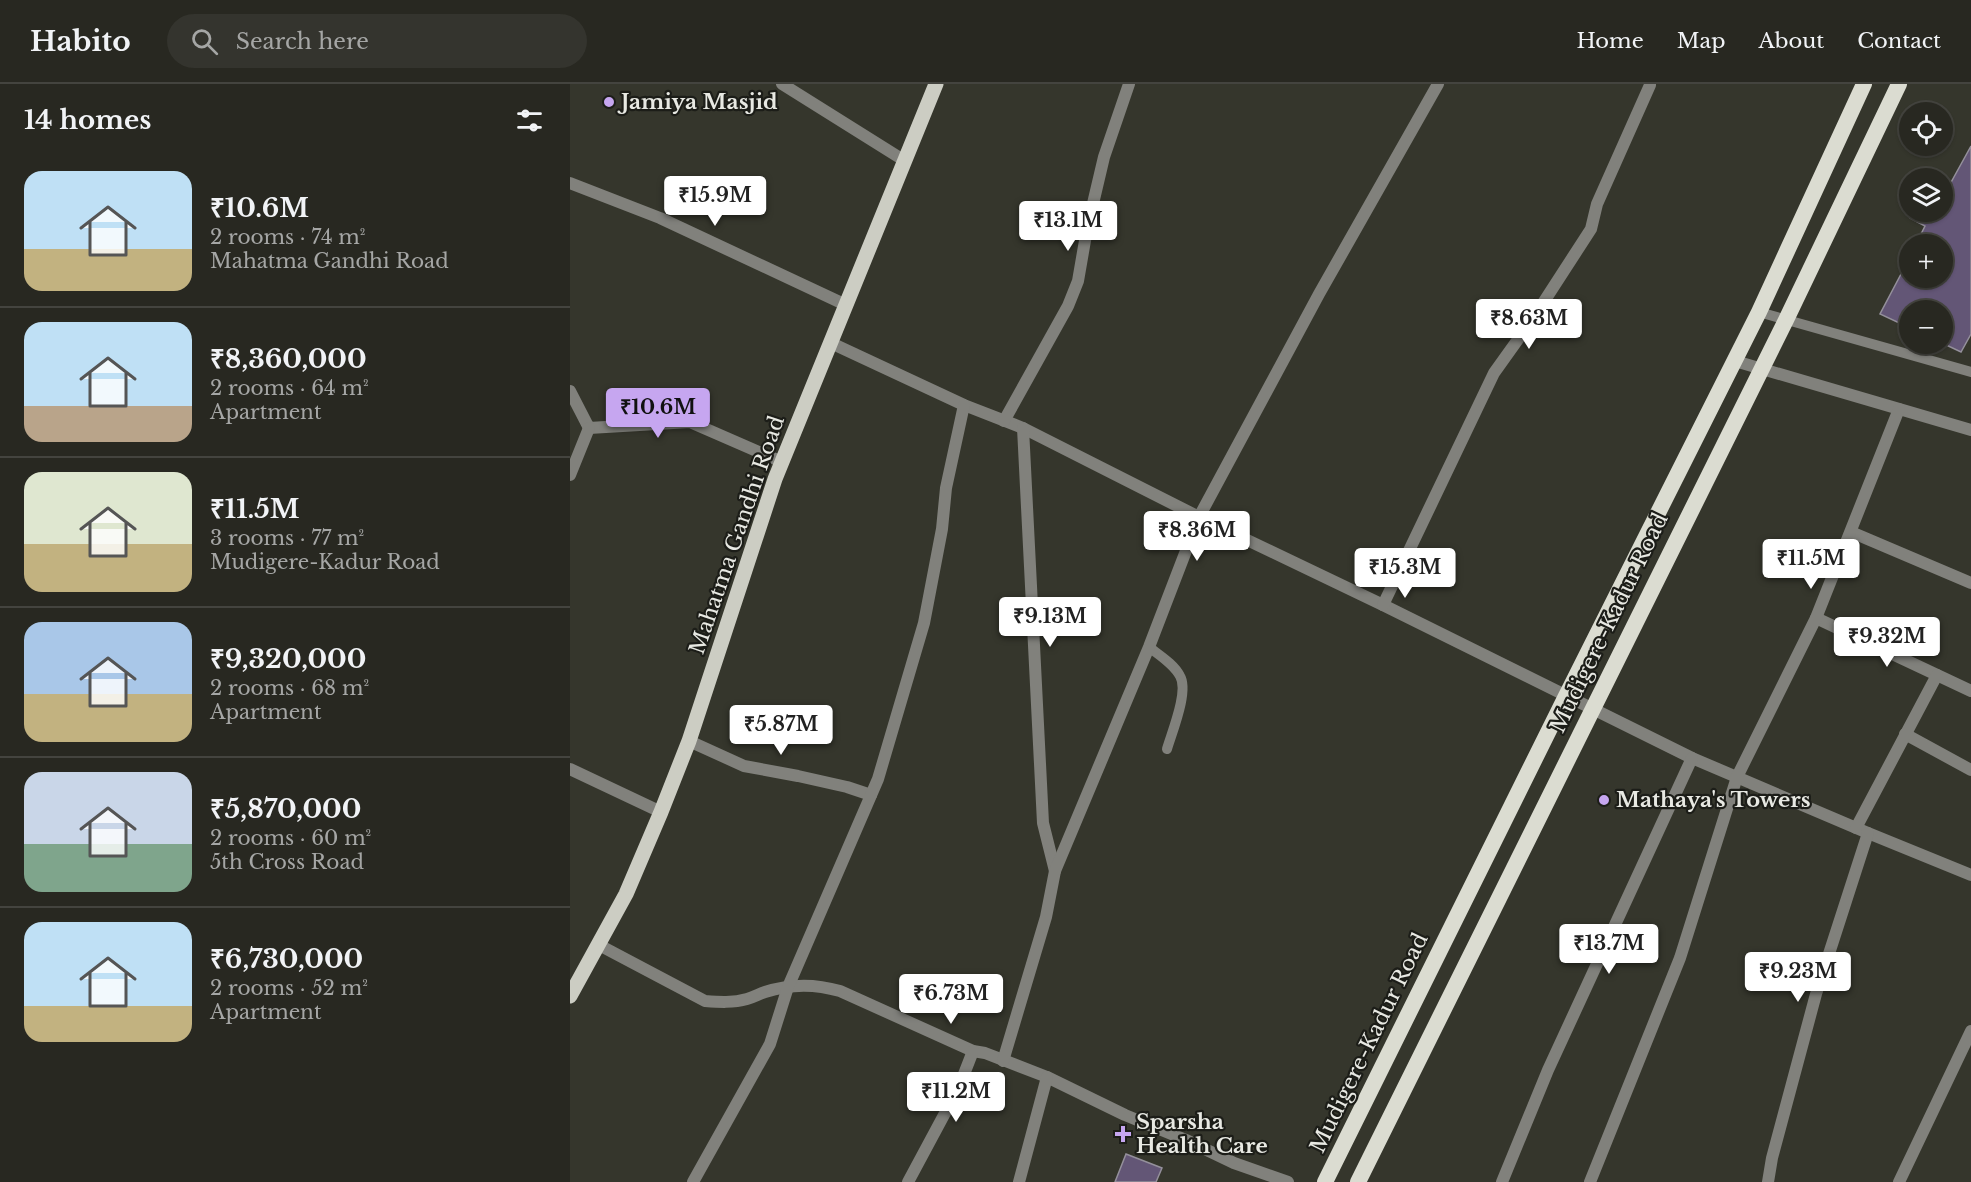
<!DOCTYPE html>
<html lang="en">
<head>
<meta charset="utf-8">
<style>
	:root { --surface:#282821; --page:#34342e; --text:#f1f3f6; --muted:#a5a6a5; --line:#44443f; --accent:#c6a6f0 }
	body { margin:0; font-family:"Libre Baskerville",serif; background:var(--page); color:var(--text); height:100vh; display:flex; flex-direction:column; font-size:22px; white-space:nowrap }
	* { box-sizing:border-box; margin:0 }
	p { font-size:20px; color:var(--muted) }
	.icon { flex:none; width:33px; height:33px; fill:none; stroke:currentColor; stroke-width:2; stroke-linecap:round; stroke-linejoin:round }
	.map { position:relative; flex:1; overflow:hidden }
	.drawer { display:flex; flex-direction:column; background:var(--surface); width:570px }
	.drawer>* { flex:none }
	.tools { position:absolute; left:1329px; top:18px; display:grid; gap:12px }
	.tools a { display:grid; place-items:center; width:54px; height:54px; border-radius:50%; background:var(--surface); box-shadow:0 2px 4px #0004,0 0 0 2px var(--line); font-size:30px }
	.price { position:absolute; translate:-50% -51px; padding:0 14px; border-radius:6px; background:#fff; color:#222; font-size:20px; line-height:39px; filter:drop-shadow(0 2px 3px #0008) }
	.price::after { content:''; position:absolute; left:50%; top:36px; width:18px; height:14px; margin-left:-9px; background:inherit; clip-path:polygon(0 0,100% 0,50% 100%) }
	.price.selected { background:var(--accent); color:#111 }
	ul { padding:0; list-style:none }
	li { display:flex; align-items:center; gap:18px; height:150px; padding:0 24px }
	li+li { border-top:2px solid var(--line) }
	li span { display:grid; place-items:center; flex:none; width:168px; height:120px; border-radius:18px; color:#555 }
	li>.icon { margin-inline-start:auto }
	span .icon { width:72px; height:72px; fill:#fffc; stroke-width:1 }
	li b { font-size:26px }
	h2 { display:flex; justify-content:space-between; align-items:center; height:72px; padding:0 24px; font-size:26px }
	header { display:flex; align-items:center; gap:36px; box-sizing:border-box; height:84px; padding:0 30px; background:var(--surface); border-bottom:2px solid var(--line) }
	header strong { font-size:28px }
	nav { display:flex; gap:33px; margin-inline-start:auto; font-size:21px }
	.search { width:420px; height:54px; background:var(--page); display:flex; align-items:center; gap:15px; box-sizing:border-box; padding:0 21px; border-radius:33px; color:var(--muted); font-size:22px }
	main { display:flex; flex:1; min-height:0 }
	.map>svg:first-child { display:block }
	.building { fill:#635676; stroke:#94909b; stroke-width:1.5 }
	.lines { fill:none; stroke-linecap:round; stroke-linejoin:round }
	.service { stroke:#81817c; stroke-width:10 }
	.minor { stroke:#81817c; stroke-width:12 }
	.primary { stroke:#cccdc3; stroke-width:15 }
	.trunk { stroke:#dbdcd1; stroke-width:16 }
	.poi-dot { fill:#c6a6f0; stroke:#1c1d18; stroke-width:2 }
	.labels { text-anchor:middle; stroke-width:4.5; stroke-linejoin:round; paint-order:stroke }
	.poi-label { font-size:21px; font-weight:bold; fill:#e8e9e3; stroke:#1c1d18; text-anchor:start }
	.street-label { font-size:21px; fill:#e8e9e3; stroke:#1c1d18 }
</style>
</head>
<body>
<header>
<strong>Habito</strong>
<div class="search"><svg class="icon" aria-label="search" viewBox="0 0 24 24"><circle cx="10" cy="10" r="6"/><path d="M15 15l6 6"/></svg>Search here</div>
<nav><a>Home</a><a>Map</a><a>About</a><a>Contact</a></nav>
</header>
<main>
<section class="drawer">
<h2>14 homes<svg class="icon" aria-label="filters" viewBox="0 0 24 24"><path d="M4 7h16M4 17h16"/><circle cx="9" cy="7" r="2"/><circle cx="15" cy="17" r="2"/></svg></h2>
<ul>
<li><span style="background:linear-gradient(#bfe0f5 65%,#c2b280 0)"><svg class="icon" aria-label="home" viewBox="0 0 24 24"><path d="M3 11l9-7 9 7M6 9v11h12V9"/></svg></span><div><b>₹10.6M</b><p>2 rooms · 74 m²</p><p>Mahatma Gandhi Road</p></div></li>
<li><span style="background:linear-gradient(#bfe0f5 70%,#b9a48a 0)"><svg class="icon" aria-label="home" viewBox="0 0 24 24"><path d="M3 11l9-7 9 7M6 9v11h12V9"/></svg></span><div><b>₹8,360,000</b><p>2 rooms · 64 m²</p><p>Apartment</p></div></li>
<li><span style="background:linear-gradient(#dfe7d0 60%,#c2b280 0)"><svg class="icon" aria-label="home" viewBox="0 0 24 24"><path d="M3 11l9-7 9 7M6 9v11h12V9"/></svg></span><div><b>₹11.5M</b><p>3 rooms · 77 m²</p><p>Mudigere-Kadur Road</p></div></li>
<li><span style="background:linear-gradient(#a9c7e8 60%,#c2b280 0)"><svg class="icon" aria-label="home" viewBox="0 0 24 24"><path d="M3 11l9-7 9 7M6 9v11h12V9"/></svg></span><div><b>₹9,320,000</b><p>2 rooms · 68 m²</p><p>Apartment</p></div></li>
<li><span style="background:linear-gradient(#c9d6e8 60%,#7fa58c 0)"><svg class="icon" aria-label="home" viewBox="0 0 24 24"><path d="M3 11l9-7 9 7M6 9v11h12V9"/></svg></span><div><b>₹5,870,000</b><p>2 rooms · 60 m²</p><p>5th Cross Road</p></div></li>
<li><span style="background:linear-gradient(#bfe0f5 70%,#c2b280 0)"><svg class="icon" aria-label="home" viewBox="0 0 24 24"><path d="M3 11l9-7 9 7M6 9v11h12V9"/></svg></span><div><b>₹6,730,000</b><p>2 rooms · 52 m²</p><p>Apartment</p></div></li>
</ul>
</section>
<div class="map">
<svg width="1401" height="1098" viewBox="0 0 1401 1098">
	<rect width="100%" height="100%" fill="#35362c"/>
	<g class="building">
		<polygon points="1401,62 1401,250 1391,268 1372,259 1372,226 1340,226 1340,244 1310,230 1340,173 1340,194 1372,194 1372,160 1346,160 1355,142 1340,134 1343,128 1372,128 1372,110 1374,111"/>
		<polygon points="556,1070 592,1084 586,1098 545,1098"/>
	</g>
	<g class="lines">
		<g class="service">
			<polyline points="1189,228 1401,288"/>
			<path d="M579,563C589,571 604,580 610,592C619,607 602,648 597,665"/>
		</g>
		<g class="minor">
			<polyline points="212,0 335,77"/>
			<polyline points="0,99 90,134 276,221"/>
			<polyline points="261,259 394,321 453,344 629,433 813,521 1122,674 1298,749 1401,791"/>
			<polyline points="1165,277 1401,346"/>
			<polyline points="0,307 19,344 120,338 212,378"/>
			<polyline points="434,337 498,222 508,197 517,145 534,73 559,0"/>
			<polyline points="453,344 473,739 485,787"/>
			<polyline points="0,391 19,344"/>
			<polyline points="1281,448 1401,499"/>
			<polyline points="813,521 924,289 964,233 1021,145 1027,120 1080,1"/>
			<polyline points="1246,534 1401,607"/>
			<polyline points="1335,650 1401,686"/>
			<polyline points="119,657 174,682 228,692 277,703 301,711"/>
			<polyline points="0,685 91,728"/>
			<polyline points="1286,744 1367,591"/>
			<path d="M29,861L135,917C149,918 163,919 177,915C184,913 189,910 195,908C219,900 246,900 270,907L403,967L415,969L477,993L555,1031L616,1056L664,1079L718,1098"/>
			<polyline points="433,977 476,833 485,787 579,563 629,433 749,210 868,0"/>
			<polyline points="123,1098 200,960 218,903 308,695 354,539 372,445 376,404 394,321"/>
			<polyline points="338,1098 389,1003 403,967"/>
			<polyline points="449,1098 477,993"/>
			<polyline points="932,1098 978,986 1122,674"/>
			<polyline points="1020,1098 1110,874 1167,693 1246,534 1329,325"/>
			<polyline points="1198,1098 1202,1074 1246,910 1298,749"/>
			<polyline points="1329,1098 1401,947"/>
		</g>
		<polyline class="primary" points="0,912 56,810 91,728 119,657 205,395 366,0"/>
		<g class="trunk">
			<polyline points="755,1098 996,612 1189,228 1294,0"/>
			<polyline points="788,1098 1216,236 1329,0"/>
		</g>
	</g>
	<g class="poi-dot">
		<circle cx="39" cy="18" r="6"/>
		<circle cx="1034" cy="716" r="6"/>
		<path d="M550 1041h6v6h6v6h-6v6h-6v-6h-6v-6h6z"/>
	</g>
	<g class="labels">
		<g class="poi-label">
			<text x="51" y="25">Jamiya Masjid</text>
			<text x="1046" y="723">Mathaya's Towers</text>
			<text x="566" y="1045">Sparsha<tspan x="566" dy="24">Health Care</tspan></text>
		</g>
		<g class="street-label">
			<text transform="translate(167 451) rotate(-71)" y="7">Mahatma Gandhi Road</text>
			<text transform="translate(1039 539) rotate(-64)" y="7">Mudigere-Kadur Road</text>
			<text transform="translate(799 959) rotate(-64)" y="7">Mudigere-Kadur Road</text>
		</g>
	</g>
</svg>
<div class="tools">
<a><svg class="icon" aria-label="locate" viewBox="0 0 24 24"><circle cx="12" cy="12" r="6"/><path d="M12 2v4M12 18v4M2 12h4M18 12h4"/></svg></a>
<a><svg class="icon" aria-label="layers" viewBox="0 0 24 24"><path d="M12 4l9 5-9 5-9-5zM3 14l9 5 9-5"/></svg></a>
<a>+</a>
<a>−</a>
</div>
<b class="price" style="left:145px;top:143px">₹15.9M</b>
<b class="price" style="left:498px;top:168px">₹13.1M</b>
<b class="price" style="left:959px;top:266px">₹8.63M</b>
<b class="price selected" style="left:88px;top:355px">₹10.6M</b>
<b class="price" style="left:627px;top:478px">₹8.36M</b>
<b class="price" style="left:1241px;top:506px">₹11.5M</b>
<b class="price" style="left:835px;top:515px">₹15.3M</b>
<b class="price" style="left:480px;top:564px">₹9.13M</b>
<b class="price" style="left:1317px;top:584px">₹9.32M</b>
<b class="price" style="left:211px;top:672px">₹5.87M</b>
<b class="price" style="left:1039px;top:891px">₹13.7M</b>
<b class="price" style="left:1228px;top:919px">₹9.23M</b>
<b class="price" style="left:381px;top:941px">₹6.73M</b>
<b class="price" style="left:386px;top:1039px">₹11.2M</b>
</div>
</main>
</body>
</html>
